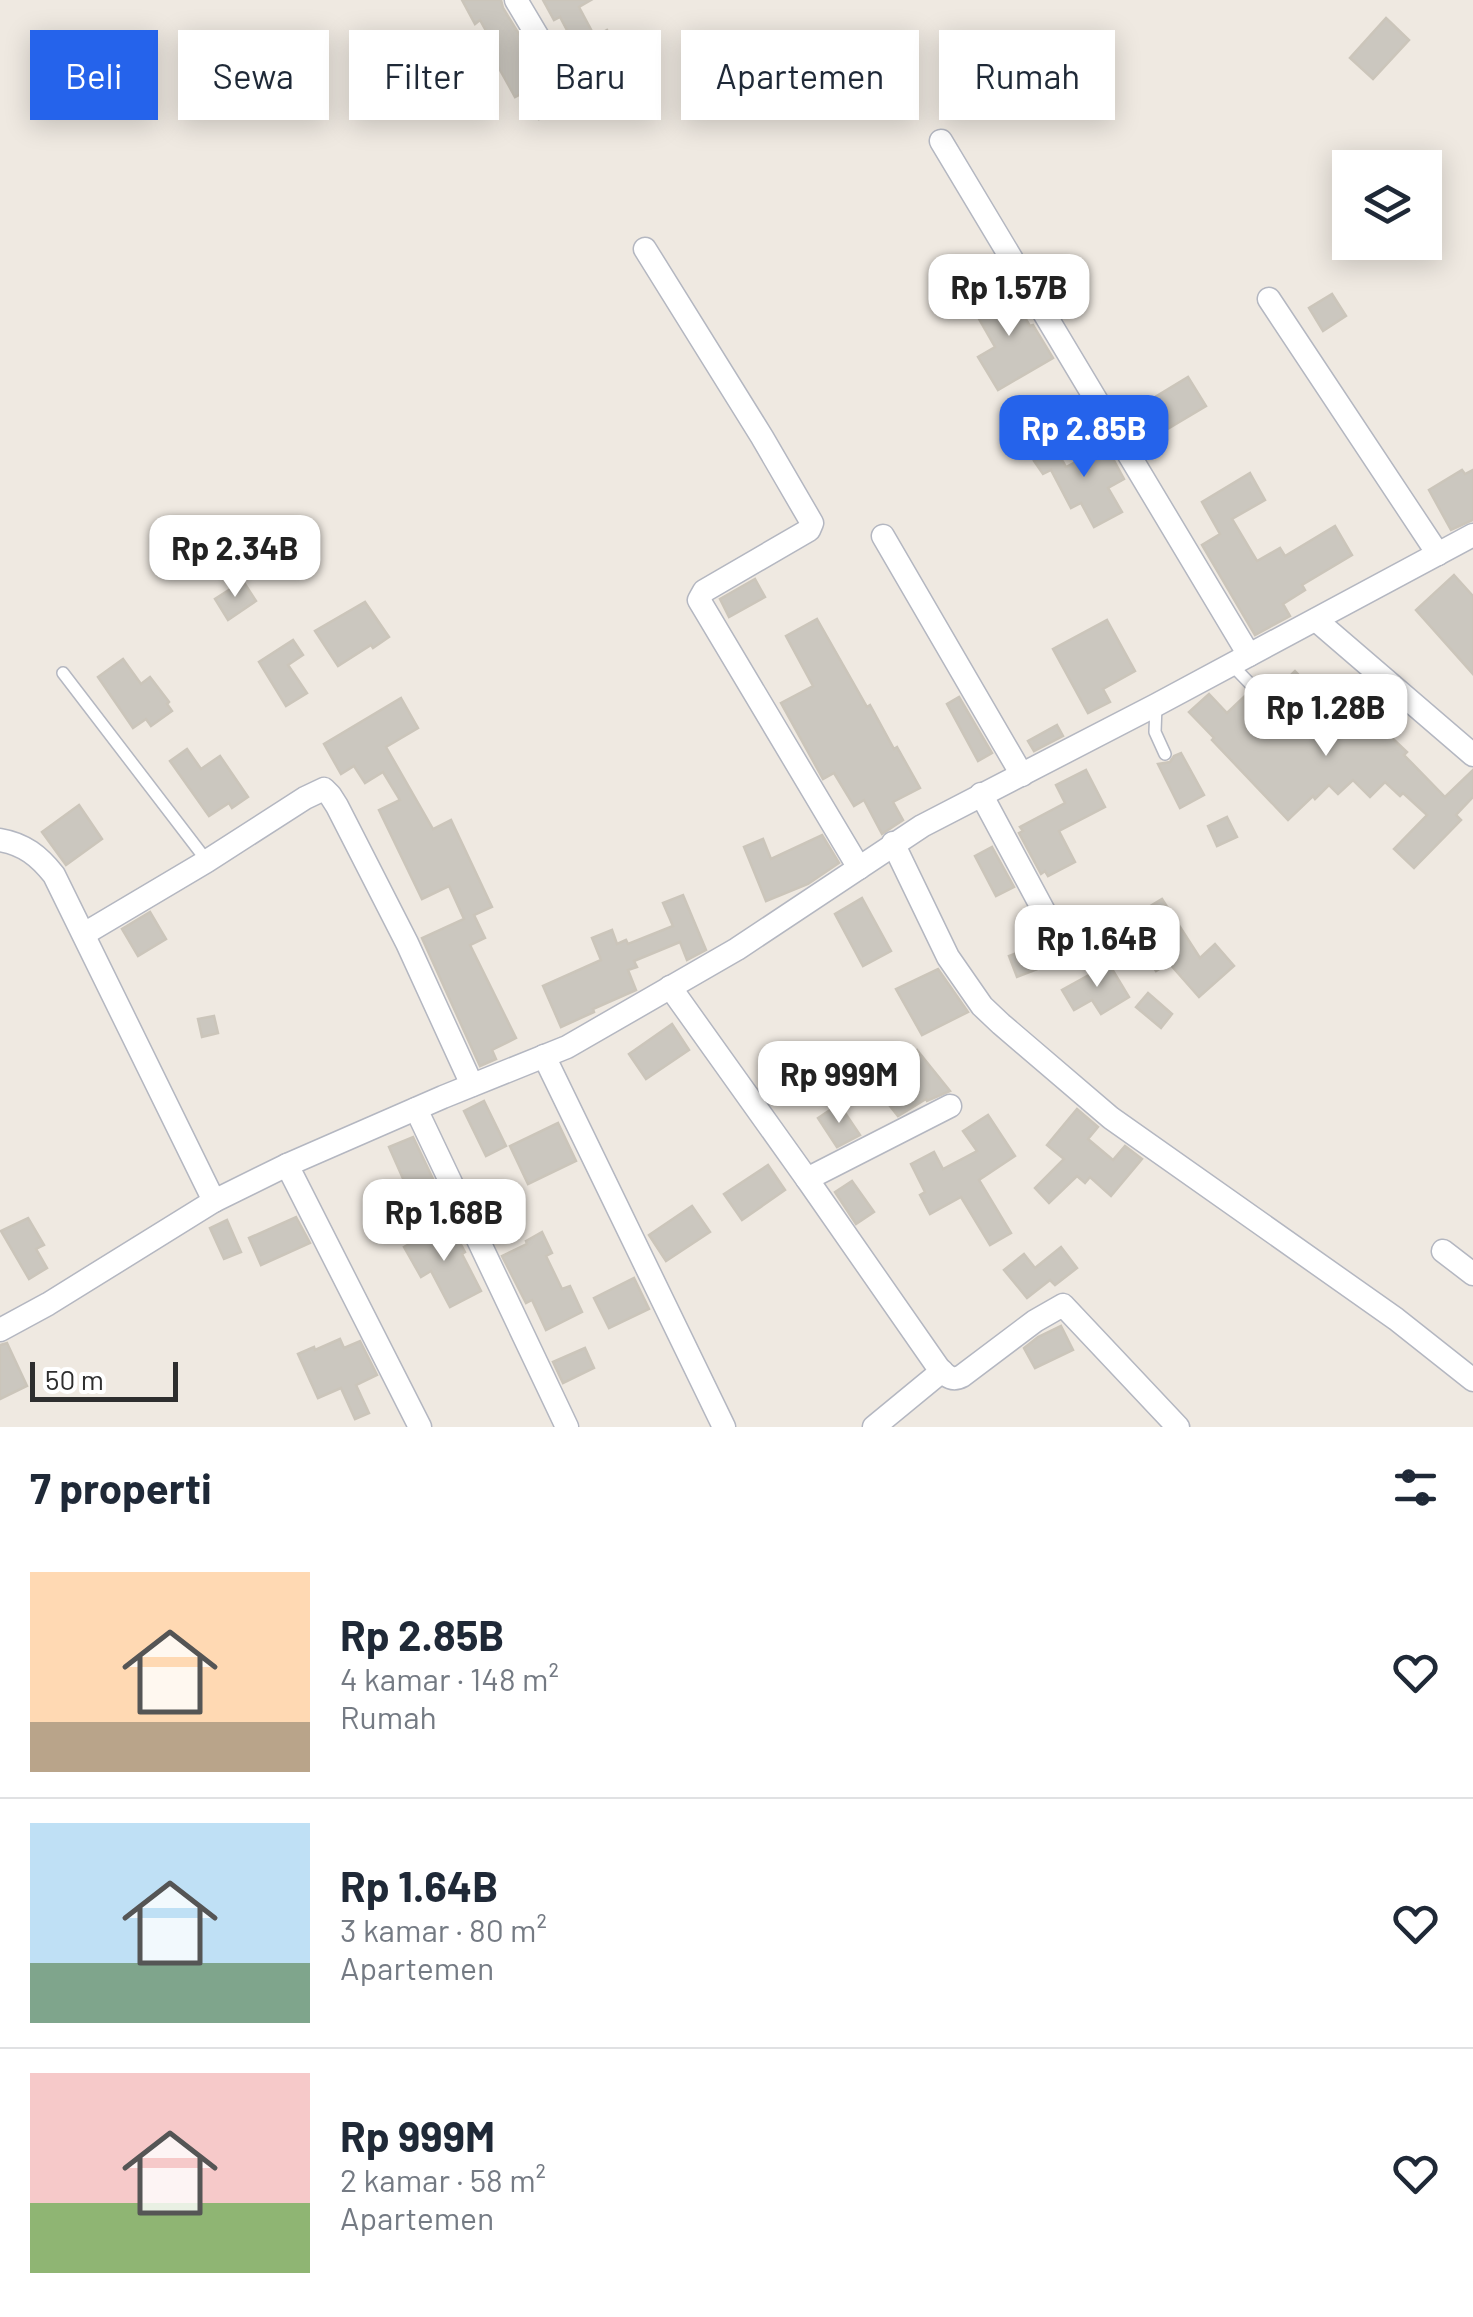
<!DOCTYPE html>
<html lang="id">
<head>
<meta charset="utf-8">
<style>
	:root { --surface:#fff; --page:#f2f2f3; --text:#1f2937; --muted:#747a83; --line:#e0e1e3; --accent:#2563eb }
	body { margin:0; font-family:Barlow,sans-serif; background:var(--page); color:var(--text); height:100vh; display:flex; flex-direction:column; font-size:38px; white-space:nowrap }
	* { box-sizing:border-box; margin:0 }
	p { font-size:32px; color:var(--muted) }
	.icon { flex:none; width:55px; height:55px; fill:none; stroke:currentColor; stroke-width:2; stroke-linecap:round; stroke-linejoin:round }
	.map { position:relative; height:1427px; overflow:hidden }
	.drawer { display:flex; flex-direction:column; background:var(--surface); flex:1 }
	.drawer>* { flex:none }
	.top-card { position:absolute; left:30px; top:30px; width:1415px; height:90px; display:flex; gap:20px }
	.tools { position:absolute; left:1332px; top:150px; display:grid; gap:20px }
	.tools a { display:grid; place-items:center; width:110px; height:110px; border-radius:0px; background:var(--surface); box-shadow:0 5px 25px #0003; font-size:50px }
	.scale { position:absolute; left:30px; bottom:25px; width:148px; box-sizing:border-box; padding-left:10px; border:5px solid #2e2e2e; border-top:0; font-size:28px; line-height:35px; white-space:nowrap; color:#2e2e2e; -webkit-text-stroke:8px #fff; paint-order:stroke }
	.price { position:absolute; translate:-50% -85px; padding:0 22px; border-radius:20px; background:#fff; color:#222; font-size:32px; line-height:65px; filter:drop-shadow(0 2px 5px #0008) }
	.price::after { content:''; position:absolute; left:50%; top:60px; width:30px; height:22px; margin-left:-15px; background:inherit; clip-path:polygon(0 0,100% 0,50% 100%) }
	.price.current { background:var(--accent); color:#fff }
	ul { padding:0; list-style:none }
	li { display:flex; align-items:center; gap:30px; height:250px; padding:0 30px }
	li+li { border-top:2px solid var(--line) }
	li span { display:grid; place-items:center; flex:none; width:280px; height:200px; border-radius:0px; color:#555 }
	li>.icon { margin-inline-start:auto }
	span .icon { width:120px; height:120px; fill:#fffc; stroke-width:1 }
	li b { font-size:42px }
	h2 { display:flex; justify-content:space-between; align-items:center; height:120px; padding:0 30px; font-size:42px }
	.pill { padding:0 35px; border-radius:0px; background:var(--surface); box-shadow:0 5px 25px #0003; font-size:35px; line-height:90px }
	.pill.current { background:var(--accent); color:#fff }
	.map>svg:first-child { display:block }
	.building { fill:#cbc7bf; stroke:#cbc5ba; stroke-width:2.5 }
	.lines { fill:none; stroke-linecap:round; stroke-linejoin:round }
	.lane-casing { stroke:#b4b7c1; stroke-width:14 }
	.street-casing { stroke:#b4b7c1; stroke-width:25 }
	.lane { stroke:#fff; stroke-width:11 }
	.street { stroke:#fff; stroke-width:22 }
</style>
</head>
<body>
<div class="map">
<svg width="1473" height="1427" viewBox="0 0 1473 1427">
	<rect width="100%" height="100%" fill="#efe9e1"/>
	<g class="building">
		<polygon points="462,0 501,0 503,8 563,106 539,119 525,92 515,97 490,52 496,49 480,20 475,24"/>
		<polygon points="543,0 591,0 579,7 595,37 607,30 620,53 588,70 560,17 554,20"/>
		<polygon points="1386,18 1409,40 1373,79 1350,58"/>
		<polygon points="1005,284 1030,326 1033,325 1053,358 998,390 978,357 995,347 971,305"/>
		<polygon points="1332,294 1346,316 1323,331 1309,308"/>
		<polygon points="1188,377 1206,406 1159,434 1142,405"/>
		<polygon points="1046,433 1066,467 1106,446 1124,479 1108,488 1122,512 1094,527 1081,503 1071,508 1051,470 1043,474 1034,461 1043,456 1035,440"/>
		<polygon points="1462,470 1465,474 1473,470 1473,520 1451,530 1429,490"/>
		<polygon points="1250,473 1265,500 1232,519 1257,561 1280,548 1285,556 1335,526 1352,555 1302,585 1305,590 1283,604 1290,616 1255,635 1202,545 1220,534 1202,502"/>
		<polygon points="1454,575 1473,596 1473,674 1416,610"/>
		<polygon points="755,579 765,597 729,617 720,599"/>
		<polygon points="243,581 256,601 228,620 215,599"/>
		<polygon points="365,602 389,637 373,648 371,645 338,666 315,631"/>
		<polygon points="817,619 867,707 870,705 894,749 897,747 920,788 893,802 903,820 882,834 864,800 854,806 834,773 823,779 781,703 813,686 786,636"/>
		<polygon points="1107,620 1135,671 1103,689 1110,702 1088,713 1053,649"/>
		<polygon points="293,640 303,655 288,665 307,693 286,706 259,662"/>
		<polygon points="123,659 141,684 150,677 169,702 167,704 172,711 151,726 146,719 133,728 98,677"/>
		<polygon points="1295,671 1356,734 1371,718 1407,752 1404,755 1445,797 1473,770 1473,797 1456,815 1461,820 1414,868 1394,849 1427,815 1403,793 1400,796 1385,782 1370,797 1353,780 1338,794 1329,785 1315,799 1313,796 1288,820 1212,740 1214,738 1189,712 1209,694 1227,713 1247,694 1253,700 1262,703"/>
		<polygon points="959,697 992,753 978,761 947,704"/>
		<polygon points="401,698 418,728 386,747 433,829 451,820 492,907 474,915 485,938 470,945 516,1038 492,1050 496,1059 480,1066 422,938 464,919 449,886 422,899 379,810 400,800 383,772 365,783 354,766 341,774 324,744"/>
		<polygon points="1057,725 1063,736 1034,751 1028,741"/>
		<polygon points="187,749 201,769 220,756 248,797 232,808 229,803 209,816 170,761"/>
		<polygon points="1181,753 1204,795 1180,808 1158,764 1170,762 1174,756"/>
		<polygon points="1086,770 1105,807 1059,831 1075,862 1048,876 1045,871 1041,874 1019,833 1023,831 1020,827 1065,803 1056,785"/>
		<polygon points="79,805 102,839 66,865 42,832"/>
		<polygon points="1227,817 1237,837 1217,846 1208,826"/>
		<polygon points="822,835 839,863 808,884 766,901 744,847 763,839 771,859"/>
		<polygon points="992,847 1014,887 996,896 975,856"/>
		<polygon points="683,895 706,950 687,960 680,942 634,961 637,967 628,970 636,990 593,1009 594,1012 561,1027 543,986 601,960 592,938 612,930 617,944 626,940 628,944 673,926 663,903"/>
		<polygon points="862,898 891,951 863,966 835,914"/>
		<polygon points="1162,899 1200,958 1215,944 1234,966 1199,997 1169,963 1156,971 1138,944 1145,940 1141,931 1132,935 1124,922"/>
		<polygon points="150,912 166,939 138,956 122,929"/>
		<polygon points="1044,943 1056,962 1017,977 1009,956"/>
		<polygon points="1109,964 1129,997 1101,1014 1092,1000 1074,1010 1062,990"/>
		<polygon points="938,969 968,1012 922,1035 896,989"/>
		<polygon points="1148,993 1172,1014 1161,1028 1136,1007"/>
		<polygon points="214,1016 218,1033 202,1037 198,1019"/>
		<polygon points="672,1024 689,1050 646,1079 629,1054"/>
		<polygon points="917,1050 950,1091 927,1101 926,1099 898,1116 870,1081 892,1064 895,1068"/>
		<polygon points="484,1101 506,1146 486,1156 464,1111"/>
		<polygon points="839,1104 860,1135 837,1147 818,1118"/>
		<polygon points="1077,1109 1098,1127 1088,1139 1113,1160 1125,1146 1142,1159 1111,1196 1090,1177 1085,1183 1077,1176 1049,1203 1035,1188 1064,1159 1047,1145"/>
		<polygon points="988,1115 1015,1156 979,1180 1011,1233 990,1245 961,1197 930,1214 920,1195 925,1192 911,1164 934,1152 943,1169 977,1151 963,1131"/>
		<polygon points="558,1123 576,1161 528,1184 510,1146"/>
		<polygon points="413,1137 434,1181 409,1192 389,1147"/>
		<polygon points="768,1165 785,1190 742,1220 724,1194"/>
		<polygon points="852,1181 874,1212 856,1224 835,1192"/>
		<polygon points="692,1206 710,1232 666,1261 649,1235"/>
		<polygon points="296,1217 310,1243 261,1265 249,1238"/>
		<polygon points="28,1218 44,1245 36,1249 47,1268 29,1279 1,1231"/>
		<polygon points="227,1220 241,1252 224,1259 210,1228"/>
		<polygon points="449,1222 465,1252 462,1254 481,1291 450,1307 431,1271 421,1277 404,1247"/>
		<polygon points="542,1232 552,1253 546,1256 562,1289 570,1286 582,1312 546,1330 532,1300 526,1303 502,1256 527,1244 526,1241"/>
		<polygon points="1061,1247 1077,1268 1055,1285 1050,1280 1027,1298 1004,1270 1024,1254 1035,1268"/>
		<polygon points="634,1278 649,1309 609,1328 594,1298"/>
		<polygon points="1061,1326 1073,1350 1035,1368 1024,1348 1038,1337"/>
		<polygon points="340,1339 344,1348 360,1341 377,1375 356,1385 369,1413 355,1419 341,1388 318,1398 298,1354 314,1347 315,1350"/>
		<polygon points="7,1343 27,1386 0,1399 0,1345"/>
		<polygon points="585,1348 594,1368 563,1383 553,1362"/>
	</g>
	<g class="lines">
		<defs>
			<g id="lane">
				<polyline points="1231,664 1259,693"/>
				<polyline points="63,673 207,861"/>
				<polyline points="1156,705 1155,732 1165,754"/>
			</g>
			<g id="street">
				<polyline points="516,0 563,79"/>
				<polyline points="941,141 1249,655"/>
				<polyline points="645,249 762,437 812,523 809,530 704,591 699,600 859,868"/>
				<polyline points="1269,299 1438,554"/>
				<polyline points="883,536 1022,775"/>
				<polyline points="1316,620 1473,755"/>
				<polyline points="981,794 1062,945"/>
				<path d="M0,840C24,844 39,856 54,875L214,1201"/>
				<polyline points="893,843 948,957 982,1006 1001,1024 1111,1118 1396,1319 1473,1380"/>
				<polyline points="84,934 207,861 305,798 324,789 330,795 337,806 407,943 472,1085"/>
				<polyline points="670,987 807,1179 950,1106"/>
				<polyline points="544,1056 724,1427"/>
				<polyline points="416,1109 567,1427"/>
				<polyline points="287,1165 420,1427"/>
				<path d="M807,1179L940,1370C948,1377 953,1381 962,1376L1035,1321L1063,1305L1178,1427"/>
				<polyline points="1443,1251 1473,1274"/>
				<polyline points="0,1330 48,1304 214,1201 287,1165 443,1097 567,1047 737,949 922,826 1156,705 1473,535"/>
				<polyline points="874,1427 942,1371"/>
			</g>
		</defs>
		<use href="#lane" class="lane-casing"/>
		<use href="#street" class="street-casing"/>
		<use href="#lane" class="lane"/>
		<use href="#street" class="street"/>
	</g>
</svg>
<div class="tools">
<a><svg class="icon" aria-label="layers" viewBox="0 0 24 24"><path d="M12 4l9 5-9 5-9-5zM3 14l9 5 9-5"/></svg></a>
</div>
<div class="scale">50 m</div>
<b class="price" style="left:1009px;top:339px">Rp 1.57B</b>
<b class="price current" style="left:1084px;top:480px">Rp 2.85B</b>
<b class="price" style="left:235px;top:600px">Rp 2.34B</b>
<b class="price" style="left:1326px;top:759px">Rp 1.28B</b>
<b class="price" style="left:1097px;top:990px">Rp 1.64B</b>
<b class="price" style="left:839px;top:1126px">Rp 999M</b>
<b class="price" style="left:444px;top:1264px">Rp 1.68B</b>
<div class="top-card">
<a class="pill current">Beli</a>
<a class="pill">Sewa</a>
<a class="pill">Filter</a>
<a class="pill">Baru</a>
<a class="pill">Apartemen</a>
<a class="pill">Rumah</a>
</div>
</div>
<section class="drawer">
<h2>7 properti<svg class="icon" aria-label="filters" viewBox="0 0 24 24"><path d="M4 7h16M4 17h16"/><circle cx="9" cy="7" r="2"/><circle cx="15" cy="17" r="2"/></svg></h2>
<ul>
<li><span style="background:linear-gradient(#ffd9b3 75%,#b9a48a 0)"><svg class="icon" aria-label="home" viewBox="0 0 24 24"><path d="M3 11l9-7 9 7M6 9v11h12V9"/></svg></span><div><b>Rp 2.85B</b><p>4 kamar · 148 m²</p><p>Rumah</p></div><svg class="icon" aria-label="heart" viewBox="0 0 24 24"><path d="M12 20l-8-8c-3-5 5-10 8-4 3-6 11-1 8 4z"/></svg></li>
<li><span style="background:linear-gradient(#bfe0f5 70%,#7fa58c 0)"><svg class="icon" aria-label="home" viewBox="0 0 24 24"><path d="M3 11l9-7 9 7M6 9v11h12V9"/></svg></span><div><b>Rp 1.64B</b><p>3 kamar · 80 m²</p><p>Apartemen</p></div><svg class="icon" aria-label="heart" viewBox="0 0 24 24"><path d="M12 20l-8-8c-3-5 5-10 8-4 3-6 11-1 8 4z"/></svg></li>
<li><span style="background:linear-gradient(#f6c9c9 65%,#8fb573 0)"><svg class="icon" aria-label="home" viewBox="0 0 24 24"><path d="M3 11l9-7 9 7M6 9v11h12V9"/></svg></span><div><b>Rp 999M</b><p>2 kamar · 58 m²</p><p>Apartemen</p></div><svg class="icon" aria-label="heart" viewBox="0 0 24 24"><path d="M12 20l-8-8c-3-5 5-10 8-4 3-6 11-1 8 4z"/></svg></li>
</ul>
</section>
</body>
</html>
